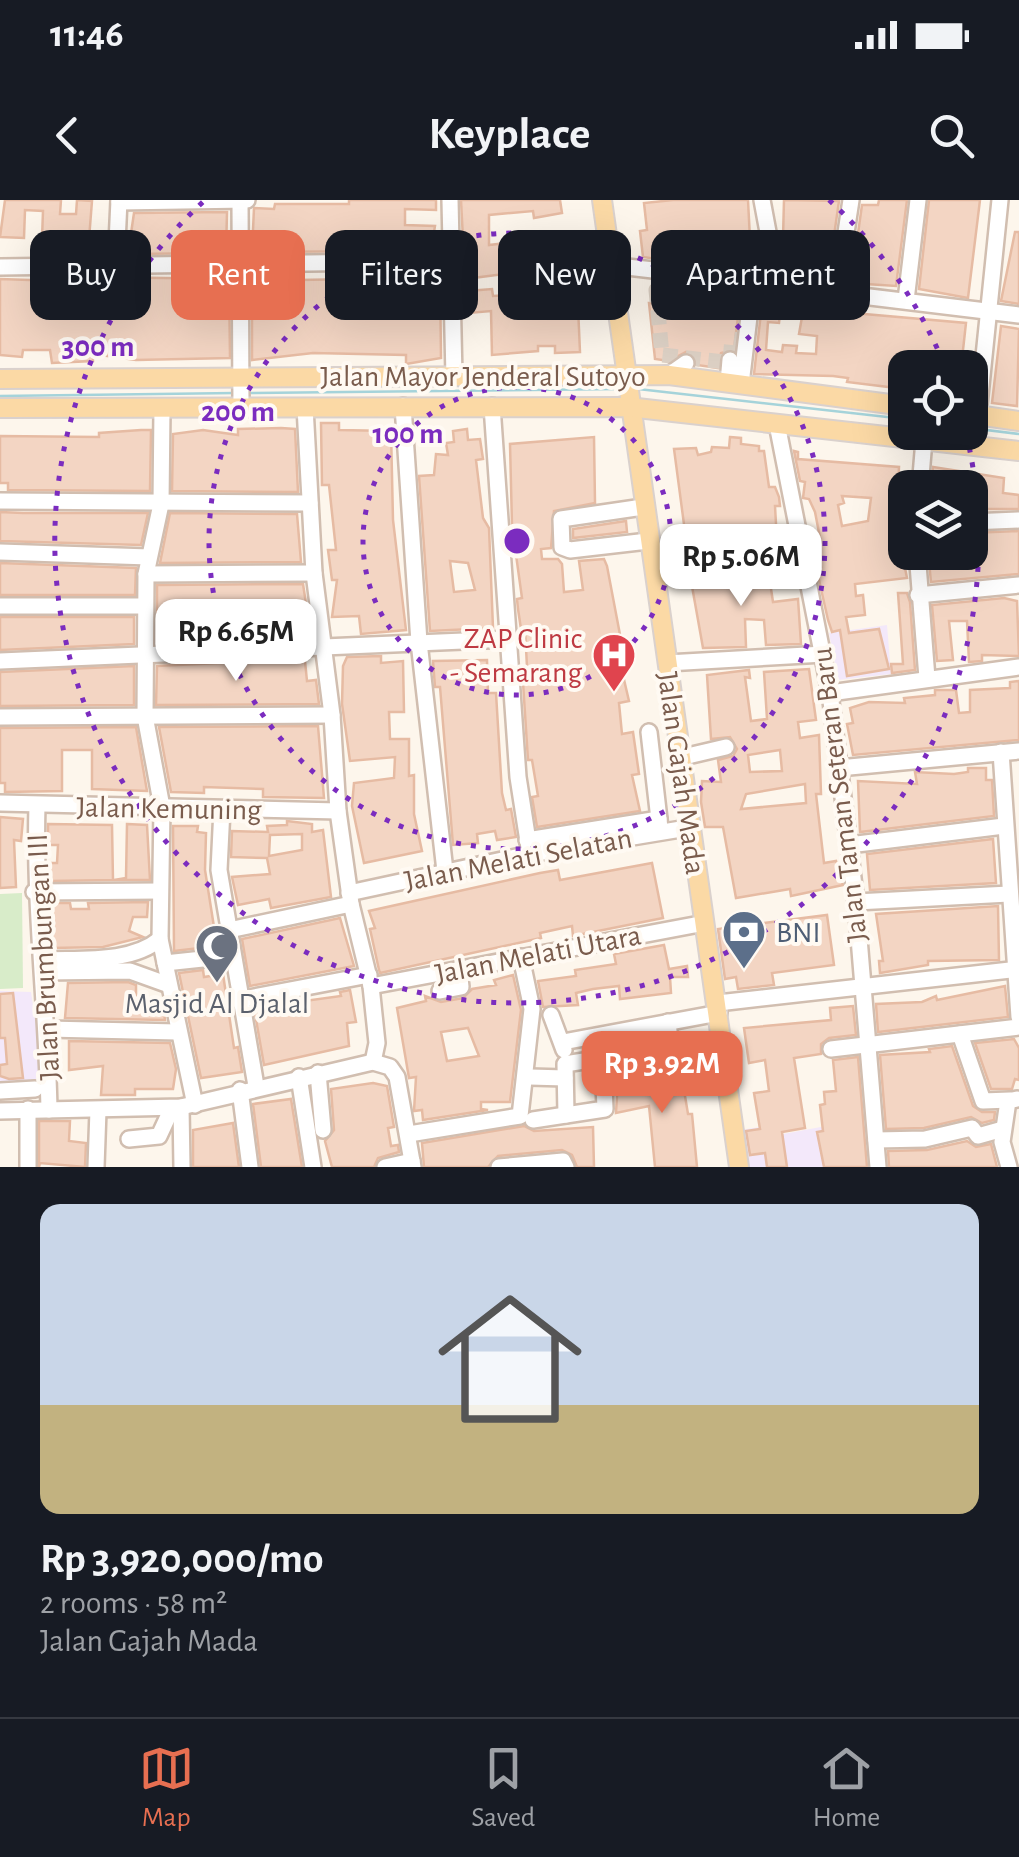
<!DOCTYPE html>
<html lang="en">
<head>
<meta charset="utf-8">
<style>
	:root { --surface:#171b24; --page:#20242c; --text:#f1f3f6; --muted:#9ea1a6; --line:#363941; --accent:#e76f51 }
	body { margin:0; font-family:"Alegreya Sans",sans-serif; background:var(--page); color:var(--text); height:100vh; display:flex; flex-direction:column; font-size:38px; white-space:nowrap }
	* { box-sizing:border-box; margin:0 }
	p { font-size:32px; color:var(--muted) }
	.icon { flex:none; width:55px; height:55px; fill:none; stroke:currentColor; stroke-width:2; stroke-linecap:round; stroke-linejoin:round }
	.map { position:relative; height:967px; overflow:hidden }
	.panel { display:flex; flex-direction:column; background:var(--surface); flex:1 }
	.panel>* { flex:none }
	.top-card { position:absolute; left:30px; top:30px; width:960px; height:90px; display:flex; gap:20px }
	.buttons { position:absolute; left:888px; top:150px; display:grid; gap:20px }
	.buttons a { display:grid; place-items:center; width:100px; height:100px; border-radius:20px; background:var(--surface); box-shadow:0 10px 40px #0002; font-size:50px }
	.price { position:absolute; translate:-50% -85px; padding:0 22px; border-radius:20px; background:#fff; color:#222; font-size:32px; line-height:65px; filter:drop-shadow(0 2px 5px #0008) }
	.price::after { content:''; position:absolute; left:50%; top:60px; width:30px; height:22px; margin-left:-15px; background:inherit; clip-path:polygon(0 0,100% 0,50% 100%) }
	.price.on { background:var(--accent); color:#fff }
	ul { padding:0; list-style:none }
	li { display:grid; align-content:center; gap:20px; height:530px; padding:0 40px }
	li+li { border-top:2px solid var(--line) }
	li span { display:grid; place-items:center; height:310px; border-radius:20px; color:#555 }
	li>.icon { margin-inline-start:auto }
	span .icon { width:180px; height:180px; fill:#fffc; stroke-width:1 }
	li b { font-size:42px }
	.chip { padding:0 35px; border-radius:20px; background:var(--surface); box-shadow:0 10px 40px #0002; font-size:35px; line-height:90px }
	.chip.on { background:var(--accent); color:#fff }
	.status { display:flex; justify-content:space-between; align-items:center; height:70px; padding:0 50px; background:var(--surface); direction:ltr }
	.status svg { height:28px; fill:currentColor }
	header { display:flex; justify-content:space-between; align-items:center; height:130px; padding:0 40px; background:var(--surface); font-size:45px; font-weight:700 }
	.dock { display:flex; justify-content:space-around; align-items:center; height:140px; border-top:2px solid var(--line); background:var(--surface); font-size:28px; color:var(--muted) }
	.dock a { display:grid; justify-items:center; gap:5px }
	.dock .on { color:var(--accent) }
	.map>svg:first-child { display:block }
	.education { fill:#f3e8fa }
	.green { fill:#d8ecc9 }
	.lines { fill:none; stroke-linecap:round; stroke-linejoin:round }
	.stream { stroke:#a5d3da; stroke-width:2.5 }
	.building { fill:#f3d5c3; stroke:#e6bba3; stroke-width:2.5; fill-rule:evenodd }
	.minor-tunnel { stroke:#dcd0c4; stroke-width:15; stroke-dasharray:15 8; stroke-linecap:butt }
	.minor-casing { stroke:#d1beb0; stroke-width:20 }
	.major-casing { stroke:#dad1cd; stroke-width:22 }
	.minor { stroke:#fff; stroke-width:15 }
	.major { stroke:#fbd9a5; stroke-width:18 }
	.ring { fill:none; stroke:#7b2cbf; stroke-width:5; stroke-dasharray:5 10 }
	.labels { text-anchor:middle; stroke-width:8; stroke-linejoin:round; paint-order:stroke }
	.street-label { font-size:30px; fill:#7a5c4d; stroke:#fffaf3 }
	.health-label { font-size:30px; fill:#be3a42; stroke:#fffaf3; text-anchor:end }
	.service-label { font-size:30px; fill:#4e5e75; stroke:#fffaf3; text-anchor:start }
	.worship-label { font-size:30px; fill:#5b616d; stroke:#fffaf3 }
	.centre { fill:#7b2cbf; stroke:#fffaf3; stroke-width:5 }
	.ring-label { font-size:30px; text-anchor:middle; font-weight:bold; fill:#7b2cbf; stroke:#fffaf3; stroke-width:8; stroke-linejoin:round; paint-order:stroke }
</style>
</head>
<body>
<div class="status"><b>11:46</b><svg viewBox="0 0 49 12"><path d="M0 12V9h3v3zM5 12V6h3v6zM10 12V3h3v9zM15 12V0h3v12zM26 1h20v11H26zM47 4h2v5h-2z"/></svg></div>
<header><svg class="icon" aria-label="back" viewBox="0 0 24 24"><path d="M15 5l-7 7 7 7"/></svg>Keyplace<svg class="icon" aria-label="search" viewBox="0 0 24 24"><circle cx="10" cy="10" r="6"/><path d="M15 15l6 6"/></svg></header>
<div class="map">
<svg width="1019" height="967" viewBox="0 0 1019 967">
	<rect width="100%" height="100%" fill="#fdf6ec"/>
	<g class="education">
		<polygon points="887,425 891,474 838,480 829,433"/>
		<polygon points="0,791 31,792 46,891 0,896"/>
		<polygon points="842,923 844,967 744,967 739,930 760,927 762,938"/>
	</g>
	<polygon class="green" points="22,693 23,788 0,789 0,694"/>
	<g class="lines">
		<g class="stream">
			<polyline points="638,189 905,219"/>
			<polyline points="248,193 620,189"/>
			<polyline points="0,196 235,193"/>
			<polyline points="970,228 1019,234"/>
		</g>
	</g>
	<g class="building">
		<polygon points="5,0 61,0 60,14 76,14 77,0 92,1 89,39 42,39 43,11 25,10 24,38 0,37"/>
		<polygon points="349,0 436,0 436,10 405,9 405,25 435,26 431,50 391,47 391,51 252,52 254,8 274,9 275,4 349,4"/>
		<polygon points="461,0 560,0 562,13 534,18 533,11 489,15 489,45 571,35 575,65 465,79"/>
		<polygon points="673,0 748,0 751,59 744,60 745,71 735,80 741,92 734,150 721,153 718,168 697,165 695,156 686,152 669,161 655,159 649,103 659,103 658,96 673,88 681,72 676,62 643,57 640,31 647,30 644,3"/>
		<polygon points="784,0 839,1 828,78 792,76 795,39 783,38"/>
		<polygon points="879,0 907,0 896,86 851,83 862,5 878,5"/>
		<polygon points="929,0 980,0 968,98 919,89"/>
		<polygon points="227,12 226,53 128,54 134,13"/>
		<polygon points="1015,32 1019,32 1019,104 1001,101"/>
		<polygon points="252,75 298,80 356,79 356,75 412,80 440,75 441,158 406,164 406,155 313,153 252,160"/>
		<polygon points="98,77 229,79 230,158 136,160 93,154 93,161 52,163 50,150 23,150 22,157 0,155 0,79 88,82"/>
		<polygon points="577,84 580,152 555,153 555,146 538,146 538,151 492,155 491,111 469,113 468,91 492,89 493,96 512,95 511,88"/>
		<polygon points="763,95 782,98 779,123 768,122 766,150 782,152 783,145 797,146 796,153 816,154 817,136 799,134 805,100 853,113 966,123 961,168 924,164 923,168 905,168 905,189 847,182 848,178 833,176 754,174"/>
		<polygon points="1001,126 1019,129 1017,206 992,203"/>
		<polygon points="321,223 339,223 339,230 391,231 393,320 406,430 361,434 359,416 332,417 337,380 332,380 328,350 336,350 329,285 322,285"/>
		<polygon points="281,228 295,229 298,292 172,291 173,234 203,230 238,235 238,229"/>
		<path d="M467,229L468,240L480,239L483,259L476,260L483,318L489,328L493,428L430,431L419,276L434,275L436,254L448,255L446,243L454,242L453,231ZM450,361L468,363L475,390L454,392Z"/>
		<polygon points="141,230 151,230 150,291 8,290 8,283 0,283 0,236 99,237 99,233"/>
		<polygon points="594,237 595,303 554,311 551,348 541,349 542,359 558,359 562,364 564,392 583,390 579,361 604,359 607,366 621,440 615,441 629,501 619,503 622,534 633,532 639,574 632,575 640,611 537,627 532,597 538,596 532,560 528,560 522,467 527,467 525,429 521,429 518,409 517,399 522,398 512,326 510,244"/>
		<polygon points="730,237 741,238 741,244 759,246 759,251 764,251 769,287 775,287 779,297 780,306 775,306 777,342 746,348 740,341 687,347 674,249 696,248 698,255 711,252 712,247 729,248"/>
		<path d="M794,251L798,252V259L899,267L896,328L904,329L901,368H905L907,378L855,384L856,396L863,395L865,415L846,417L849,433L879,429L889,469L847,476L840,430L832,432L828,420L817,371L821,367L816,344L821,343L815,312L809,299L803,298L805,282L800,281ZM842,296L871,298L868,321L842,326L838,305L844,303Z"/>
		<polygon points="933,267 1004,278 1003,293 1019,295 1019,309 970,309 970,288 931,288"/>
		<polygon points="0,312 23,313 148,313 141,345 0,341"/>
		<polygon points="170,313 297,314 301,362 160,363"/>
		<polygon points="626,321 627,332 573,338 573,329"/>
		<polygon points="1019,331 1019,374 931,382 928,352 970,352 970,333"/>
		<polygon points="0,363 136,368 135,395 0,395"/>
		<polygon points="754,366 757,383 770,382 773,402 798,399 801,444 766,445 764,420 745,419 746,447 703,448 690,375"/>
		<polygon points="303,384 311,436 157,443 157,385"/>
		<polygon points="898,393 907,393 910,402 915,470 892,473 891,464 903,464"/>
		<polygon points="1004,398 1017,401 1019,456 982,455 982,461 969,462 967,421 949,421 953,460 937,461 932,405"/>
		<polygon points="0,417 134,417 134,444 0,450"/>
		<polygon points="381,456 381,463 403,461 404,512 389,512 390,539 409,539 409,576 414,575 414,614 422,651 364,663 352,606 354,583 394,578 395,557 350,561 342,504 343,466 347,457"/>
		<polygon points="285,460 305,461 307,481 316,480 319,504 156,505 157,466"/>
		<polygon points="487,460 488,493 496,493 502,593 506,610 511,609 516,637 497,640 495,631 477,634 478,643 453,645 440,487 435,487 433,461"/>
		<polygon points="134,466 134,505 0,506 0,472"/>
		<path d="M809,469L816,520L798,522L800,538L819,535L821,594H816L824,663L836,661L843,685L791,696L790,689L736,698L723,627H705L701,602L702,581L721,582L718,560L733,556L737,549L730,537L711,539L707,475L749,470L750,478L745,477L751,521L767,519L764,472ZM780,550L782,571L750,572L748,555ZM805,584L806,603L741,609L746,594Z"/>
		<polygon points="1019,481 1019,540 853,555 847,524 853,523 850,508 869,502 905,503 904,498 935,495 935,490 956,490 959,513 970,512 970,490 1010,488 1010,482"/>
		<polygon points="318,526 324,598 263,597 263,589 204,587 204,593 171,592 159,527"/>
		<polygon points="136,527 147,591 92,589 92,550 62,550 62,591 5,592 5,583 0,583 0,528"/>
		<polygon points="968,568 986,568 986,580 992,580 994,616 860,632 858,581 917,584 915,572 954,574 968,572"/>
		<polygon points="0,617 23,619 21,641 14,640 16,687 0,688"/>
		<path d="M287,621L312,624V632L323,630L331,697L271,708L269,699L238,705L232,677L270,674L267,658L231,657L232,631L268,632L267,626L287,625ZM302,634V650L269,656L270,635Z"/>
		<polygon points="48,624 112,625 113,680 49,681 48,663 57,663 58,645 48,645"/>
		<polygon points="127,624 147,625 150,680 114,680 126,678"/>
		<polygon points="173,626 198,626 197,632 206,633 205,670 217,746 174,751"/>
		<polygon points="993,639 996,683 870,690 867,654"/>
		<polygon points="652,663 663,718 573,736 572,726 540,733 541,738 380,773 379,770 370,729 375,728 369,711 540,673 558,670 560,680"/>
		<polygon points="148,702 147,717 133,717 129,731 143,737 103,747 52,748 50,703 70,703 71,709 89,709 88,703"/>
		<polygon points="998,706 999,760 928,761 928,765 880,773 879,761 883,761 876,714"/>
		<polygon points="827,715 834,765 772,773 774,785 738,789 736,777 725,779 718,729"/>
		<polygon points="340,718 354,766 250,786 242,739"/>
		<polygon points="664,745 669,769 687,766 688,777 670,777 671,793 620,799 619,786 593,789 576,793 578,805 543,807 538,781 576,776 575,770 616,764 614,754"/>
		<polygon points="203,770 204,777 223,774 234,848 238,847 242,872 201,878 179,773"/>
		<path d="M513,775L521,810L510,902H481V909L488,910L423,920L422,910L414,911L416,877L409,878L397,808L426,801L425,796L441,802L463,798L472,789L496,785L494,780ZM468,828L479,856L447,861L441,832Z"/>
		<polygon points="128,782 136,785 136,809 163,806 165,820 65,818 68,783"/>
		<polygon points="1005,786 1008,817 878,832 876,804 922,802 936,796 937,800"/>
		<polygon points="350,790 356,822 347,823 349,846 264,865 254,808 341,796 340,792"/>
		<polygon points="13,793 23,878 9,879 0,876 0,865 7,864 5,838 0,838 0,794"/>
		<polygon points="853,806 856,835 829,838 821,844 821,854 794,858 805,928 782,932 787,967 767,967 765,953 750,955 746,931 760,929 754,893 769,891 765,860 749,863 744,828 831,820 830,808"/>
		<polygon points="1014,839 1019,848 1019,880 1015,879 1012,889 991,889 975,843"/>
		<polygon points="69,841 170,843 176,869 173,889 135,889 135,895 101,895 103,866 69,870"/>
		<polygon points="952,846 973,906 982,912 995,912 994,920 982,923 971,917 924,928 886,929 880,855 930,852 929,849"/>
		<polygon points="858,857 867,967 824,967 817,932 823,931 820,905 825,904 824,892 836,891 833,860"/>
		<polygon points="681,872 688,914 692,914 697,967 655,967 649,906 616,913 618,878"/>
		<polygon points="373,883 387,886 394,927 388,928 391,946 398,945 399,952 378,958 374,967 332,967 325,941 334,930 331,889"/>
		<polygon points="291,899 302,967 261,967 253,904"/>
		<polygon points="39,921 70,921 69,941 86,943 85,967 40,963 39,967"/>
		<polygon points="233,923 239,967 193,967 193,930"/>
		<polygon points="524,926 534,931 593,927 594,967 577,967 572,955 562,950 498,956 488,967 424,967 422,943"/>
		<polygon points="967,941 976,947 991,944 997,967 889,967 888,951 927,950"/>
	</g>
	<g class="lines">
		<g class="minor-tunnel">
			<polyline points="672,81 672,65 730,72 728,87 665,83 656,90 662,155 724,162"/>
			<polyline points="730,160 732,139 740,140"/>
		</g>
		<defs>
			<g id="minor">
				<polyline points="450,0 454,177"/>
				<polyline points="762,0 768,32 766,84"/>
				<polyline points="240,1 241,207"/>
				<polyline points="119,2 247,0"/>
				<polyline points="116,65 119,0"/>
				<polyline points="610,65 670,72"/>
				<polyline points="0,67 453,61"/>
				<polyline points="746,82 1019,115"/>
				<polyline points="837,91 851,0"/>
				<polyline points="906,100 918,0"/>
				<polyline points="669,175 686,163"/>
				<polyline points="728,183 730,160"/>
				<polyline points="741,184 753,83"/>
				<polyline points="403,206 419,442 445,671"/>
				<polyline points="492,206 518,577 530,654"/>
				<polyline points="305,207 314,373 332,515 338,611 351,704 371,786 377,843 373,862"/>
				<polyline points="162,208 161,304 146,374 145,516 162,607 160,739 195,905"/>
				<polyline points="978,215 1000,0"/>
				<polyline points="777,224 830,493 856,702 878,967"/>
				<polyline points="920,288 924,240"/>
				<polyline points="0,301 310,303"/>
				<polyline points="643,307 561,319 562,347 570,350 648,341"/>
				<polyline points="970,322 1019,320"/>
				<polyline points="0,352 149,357"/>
				<polyline points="917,352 927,478"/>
				<polyline points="146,374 314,373"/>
				<polyline points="918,395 1019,385"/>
				<polyline points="0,406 144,406"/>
				<polyline points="0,461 510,439"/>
				<polyline points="667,463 824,454"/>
				<polyline points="830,493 1019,467"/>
				<polyline points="0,517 332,515"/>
				<polyline points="649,532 660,628"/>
				<polyline points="1001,552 1019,817"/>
				<polyline points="679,558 726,547"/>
				<polyline points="839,568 1019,551"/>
				<polyline points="0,603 338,611"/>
				<path d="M37,605C34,707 47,807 49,910"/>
				<polyline points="222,609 219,670 256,886"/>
				<polyline points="527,640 659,619"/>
				<polyline points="849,645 1004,626"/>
				<polyline points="34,692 160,691"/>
				<polyline points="349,693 530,654 687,628"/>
				<polyline points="856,702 1009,694"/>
				<polyline points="229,730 351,704"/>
				<path d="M42,760C79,758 130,764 160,739"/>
				<polyline points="165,763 231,756"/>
				<polyline points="43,772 130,771 169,785"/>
				<polyline points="371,786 705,723"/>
				<polyline points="440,791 461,787 459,769"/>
				<polyline points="238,800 369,775"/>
				<polyline points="718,803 1019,769"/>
				<polyline points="551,815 564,850"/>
				<polyline points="48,829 177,832"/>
				<polyline points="960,834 983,901 1010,900"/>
				<polyline points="563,842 719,813"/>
				<polyline points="671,849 723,842"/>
				<polyline points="831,849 1019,827"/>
				<polyline points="318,873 323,930"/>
				<polyline points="299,877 313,967"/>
				<polyline points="530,877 565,878"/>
				<polyline points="240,890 250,967"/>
				<polyline points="0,891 35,889"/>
				<polyline points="181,907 182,967"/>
				<polyline points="0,911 181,907 373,862 390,867 397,877 413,967"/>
				<polyline points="566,915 565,864 603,858"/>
				<polyline points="533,920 605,909 603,858 671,849 668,822"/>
				<polyline points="409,934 520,916 532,809 521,757"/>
				<polyline points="129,939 159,936 172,908"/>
				<polyline points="876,940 925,939 972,928 978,936 1003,929"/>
				<polyline points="28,967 28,909"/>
				<polyline points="96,967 98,910"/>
				<polyline points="385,967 412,961"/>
				<polyline points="499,967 563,961 566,967"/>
				<polyline points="1009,967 1002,942 1008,901 1017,899"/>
			</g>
			<g id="major">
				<polyline points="602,0 739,967"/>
				<polyline points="0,179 669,175 905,206"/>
				<polyline points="0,208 628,207 1019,251"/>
				<polyline points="970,214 1019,221"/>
			</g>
		</defs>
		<use href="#minor" class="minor-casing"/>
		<use href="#major" class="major-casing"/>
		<use href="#minor" class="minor"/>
		<use href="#major" class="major"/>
	</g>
	<g class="ring">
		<circle cx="517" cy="341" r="154"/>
		<circle cx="517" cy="341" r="308"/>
		<path d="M829 0A462 462 0 0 1 944 164M966 233A462 462 0 1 1 205 0"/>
	</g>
	<defs>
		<symbol id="hospital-pin" viewBox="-11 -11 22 30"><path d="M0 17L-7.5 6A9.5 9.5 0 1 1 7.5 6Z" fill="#e0444e" stroke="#fffaf3"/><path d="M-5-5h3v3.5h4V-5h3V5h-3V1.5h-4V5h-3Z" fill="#fff"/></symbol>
		<symbol id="bank-pin" viewBox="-11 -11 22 30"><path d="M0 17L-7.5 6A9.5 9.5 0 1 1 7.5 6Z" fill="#5c6f8a" stroke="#fffaf3"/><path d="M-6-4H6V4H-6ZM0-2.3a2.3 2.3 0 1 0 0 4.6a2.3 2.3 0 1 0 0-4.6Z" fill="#fff"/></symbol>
		<symbol id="mosque-pin" viewBox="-11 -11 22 30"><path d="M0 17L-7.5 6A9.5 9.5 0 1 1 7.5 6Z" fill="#6b7280" stroke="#fffaf3"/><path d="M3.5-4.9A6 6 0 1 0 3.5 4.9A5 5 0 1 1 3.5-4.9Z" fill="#fff"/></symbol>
	</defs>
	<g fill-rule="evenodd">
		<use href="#hospital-pin" x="589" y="430" width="50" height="68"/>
		<use href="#bank-pin" x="719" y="707" width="50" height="68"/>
		<use href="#mosque-pin" x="192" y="721" width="50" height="68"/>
	</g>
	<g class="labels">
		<g class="street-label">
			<text x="483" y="186">Jalan Mayor Jenderal Sutoyo</text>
			<text transform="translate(682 573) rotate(82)" y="10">Jalan Gajah Mada</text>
			<text transform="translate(839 595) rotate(-97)" y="10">Jalan Taman Seteran Baru</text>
			<text transform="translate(169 608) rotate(1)" y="10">Jalan Kemuning</text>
			<text transform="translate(518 659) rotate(-11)" y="10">Jalan Melati Selatan</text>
			<text transform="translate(538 754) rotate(-11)" y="10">Jalan Melati Utara</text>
			<text transform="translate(43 757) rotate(-93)" y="10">Jalan Brumbungan III</text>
		</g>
		<g class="health-label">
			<text x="582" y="448">ZAP Clinic<tspan x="582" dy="34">- Semarang</tspan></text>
		</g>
		<g class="service-label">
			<text x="776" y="742">BNI</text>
		</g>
		<g class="worship-label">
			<text x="217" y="813">Masjid Al Djalal</text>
		</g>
	</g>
	<circle cx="517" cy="341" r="15" class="centre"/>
	<g class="ring-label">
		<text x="98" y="156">300 m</text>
		<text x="238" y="221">200 m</text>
		<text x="408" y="243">100 m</text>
	</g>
</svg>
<div class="buttons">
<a><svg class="icon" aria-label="locate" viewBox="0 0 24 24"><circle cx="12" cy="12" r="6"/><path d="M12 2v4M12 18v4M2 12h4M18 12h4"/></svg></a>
<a><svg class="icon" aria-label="layers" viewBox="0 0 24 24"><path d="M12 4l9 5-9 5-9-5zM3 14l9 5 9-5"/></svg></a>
</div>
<b class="price" style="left:741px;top:409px">Rp 5.06M</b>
<b class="price" style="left:236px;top:484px">Rp 6.65M</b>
<b class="price on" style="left:662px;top:916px">Rp 3.92M</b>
<div class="top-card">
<a class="chip">Buy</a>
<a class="chip on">Rent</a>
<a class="chip">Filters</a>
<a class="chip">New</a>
<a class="chip">Apartment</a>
</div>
</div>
<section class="panel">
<ul>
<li><span style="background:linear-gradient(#c9d6e8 65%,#c2b280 0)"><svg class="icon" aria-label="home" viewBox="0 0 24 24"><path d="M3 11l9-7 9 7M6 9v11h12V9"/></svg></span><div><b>Rp 3,920,000/mo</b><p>2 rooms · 58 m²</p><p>Jalan Gajah Mada</p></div></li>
</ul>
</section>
<nav class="dock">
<a class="on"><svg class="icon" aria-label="map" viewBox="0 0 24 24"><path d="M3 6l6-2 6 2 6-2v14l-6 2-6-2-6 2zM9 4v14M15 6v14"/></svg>Map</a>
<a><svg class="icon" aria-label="saved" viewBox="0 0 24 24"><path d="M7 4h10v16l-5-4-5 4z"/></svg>Saved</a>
<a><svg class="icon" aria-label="home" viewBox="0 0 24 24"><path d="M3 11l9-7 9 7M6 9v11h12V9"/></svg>Home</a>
</nav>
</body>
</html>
